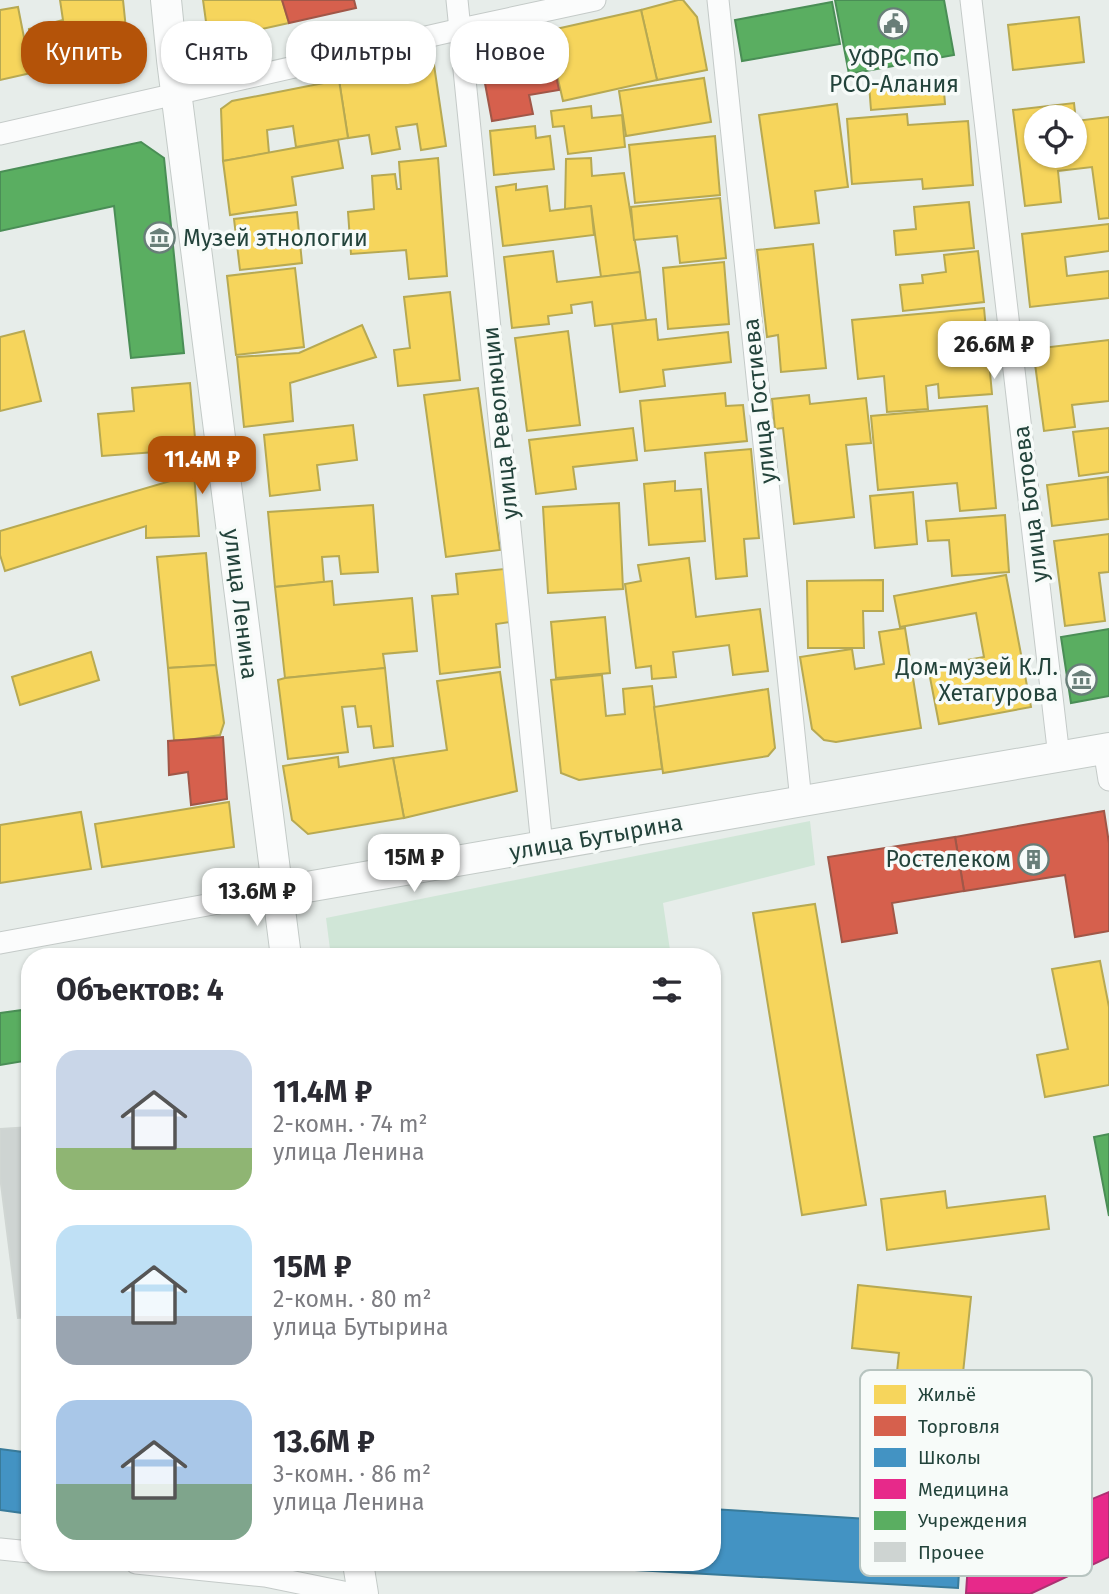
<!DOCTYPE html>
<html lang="ru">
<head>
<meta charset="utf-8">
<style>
	:root { --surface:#fff; --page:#f7f7f7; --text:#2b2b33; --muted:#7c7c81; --accent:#b45309 }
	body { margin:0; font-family:"Fira Sans",sans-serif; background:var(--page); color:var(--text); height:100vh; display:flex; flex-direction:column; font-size:26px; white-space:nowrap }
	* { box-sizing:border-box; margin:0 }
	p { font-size:23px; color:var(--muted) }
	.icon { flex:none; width:38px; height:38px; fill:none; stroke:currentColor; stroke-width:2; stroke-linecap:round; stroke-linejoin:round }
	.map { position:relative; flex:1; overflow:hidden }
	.sheet { position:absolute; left:21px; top:948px; width:700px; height:623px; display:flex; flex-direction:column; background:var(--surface); border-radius:28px; box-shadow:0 2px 5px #0004 }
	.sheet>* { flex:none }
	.guide { position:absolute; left:21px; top:21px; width:700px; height:63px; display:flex; gap:14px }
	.buttons { position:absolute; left:1024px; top:105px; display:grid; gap:14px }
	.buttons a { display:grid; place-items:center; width:63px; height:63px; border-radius:50%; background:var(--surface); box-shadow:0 2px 5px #0004; font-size:35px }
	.price { position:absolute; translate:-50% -60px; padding:0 16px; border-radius:14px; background:#fff; color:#222; font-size:23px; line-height:46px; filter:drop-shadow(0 2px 4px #0008) }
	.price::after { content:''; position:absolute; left:50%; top:42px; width:21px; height:16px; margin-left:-10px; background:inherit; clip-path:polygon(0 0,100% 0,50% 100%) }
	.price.current { background:var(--accent); color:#fff }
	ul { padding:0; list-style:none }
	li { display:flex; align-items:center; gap:21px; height:175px; padding:0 35px }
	li span { display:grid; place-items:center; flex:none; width:196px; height:140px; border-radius:21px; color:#555 }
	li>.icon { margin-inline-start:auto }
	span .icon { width:84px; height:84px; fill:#fffc; stroke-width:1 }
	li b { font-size:30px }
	h2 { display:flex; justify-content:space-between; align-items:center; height:84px; padding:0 35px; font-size:30px }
	.tag { padding:0 24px; border-radius:28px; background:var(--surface); box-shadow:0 2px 5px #0004; font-size:24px; line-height:63px }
	.tag.current { background:var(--accent); color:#fff }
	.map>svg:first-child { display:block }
	.green { fill:#d0e6d7 }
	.homes { fill:#f6d55c; stroke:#b7a952; stroke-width:2; fill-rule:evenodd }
	.shops { fill:#d6604d; stroke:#a05748; stroke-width:2 }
	.schools { fill:#4393c3; stroke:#397b9a; stroke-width:2 }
	.health { fill:#e7298a; stroke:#ac3172; stroke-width:2 }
	.public { fill:#5aae61; stroke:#4a8e56; stroke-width:2 }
	.building { fill:#ced4d2; stroke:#d0d6d3; stroke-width:2 }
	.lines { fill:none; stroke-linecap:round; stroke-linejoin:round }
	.minor-casing { stroke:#c4cac8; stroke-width:23 }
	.secondary-casing { stroke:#c3cac7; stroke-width:32 }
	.minor { stroke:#fbfcfc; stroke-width:21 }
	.secondary { stroke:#fbfcfc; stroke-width:30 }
	.labels { text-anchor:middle; stroke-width:7; stroke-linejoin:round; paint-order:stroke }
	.poi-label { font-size:23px; fill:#23433b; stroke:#f7fbf9; text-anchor:end }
	.street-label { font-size:23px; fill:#23433b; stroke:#f7fbf9 }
	.key { fill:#f7fbf9; stroke:#b7c4c0; stroke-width:2 }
	.key-label { font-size:19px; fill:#23433b }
</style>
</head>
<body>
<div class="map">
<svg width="1109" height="1594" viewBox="0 0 1109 1594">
	<rect width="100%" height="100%" fill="#e7edea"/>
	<polygon class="green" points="810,821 815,865 663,903 671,957 331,957 326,918"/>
	<g class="homes">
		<polygon points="60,0 123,0 127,39 117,56 35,74 29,29 63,20"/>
		<polygon points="203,0 282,0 289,23 221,38 207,29"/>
		<polygon points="678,0 683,0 697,17 707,70 657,80 641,10"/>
		<polygon points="18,7 31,73 0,80 0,10"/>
		<polygon points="641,10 657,80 563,101 547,31"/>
		<polygon points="1079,17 1084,62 1013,70 1008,25"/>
		<polygon points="434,65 446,146 421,150 417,124 396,127 400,149 372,154 369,135 348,138 339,80"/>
		<polygon points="704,78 711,122 626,136 619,91"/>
		<polygon points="943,79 945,104 871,110 869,84"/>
		<polygon points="339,80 348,138 296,147 293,126 267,130 269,153 223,161 221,109 232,101"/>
		<path d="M1074,103L1076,121L1109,117V218L1099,219L1092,167L1058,171L1061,202L1025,206L1013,110ZM1036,117H1074V156H1036Z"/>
		<polygon points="837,104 848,187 815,191 819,223 775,228 759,115"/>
		<polygon points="591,106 592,118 622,115 625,147 568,154 564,126 553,127 551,111"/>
		<polygon points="907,114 908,125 968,121 973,185 923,189 922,179 852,184 847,119"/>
		<polygon points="535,126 536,138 550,136 554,169 494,175 490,131"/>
		<polygon points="715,136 720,195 635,203 629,145"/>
		<polygon points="338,140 343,168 292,177 296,205 230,215 223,161"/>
		<polygon points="438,158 447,276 409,279 406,250 351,254 348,212 374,209 372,176 395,174 397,189 401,189 399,162"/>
		<polygon points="591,158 592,176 624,173 640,272 601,277 591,206 565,209 566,159"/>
		<polygon points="516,184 516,190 547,186 550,211 591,206 594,235 503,246 496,187"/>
		<polygon points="720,198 726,258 680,263 677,236 634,240 631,207"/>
		<polygon points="969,202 974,248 896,255 894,231 916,229 914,207"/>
		<polygon points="297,212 302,263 240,270 234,219"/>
		<polygon points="1109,224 1109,251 1065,257 1067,276 1109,271 1109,298 1030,307 1022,234"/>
		<polygon points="813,244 826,368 781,372 778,335 767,337 757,250"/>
		<polygon points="553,251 557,282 640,272 646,320 595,326 592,302 571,305 572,313 548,316 549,324 512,328 504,257"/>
		<polygon points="978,251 984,302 903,311 900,285 923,283 922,275 946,272 944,255"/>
		<polygon points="724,262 729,324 668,329 663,268"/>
		<polygon points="295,268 304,347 236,355 227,276"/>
		<polygon points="450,292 460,380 398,386 394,350 410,348 404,297"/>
		<polygon points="984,308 992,394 939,398 938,384 926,386 928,409 887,412 884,376 858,379 852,320"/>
		<polygon points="656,319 658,340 728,332 731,362 663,370 665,386 620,392 612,324"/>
		<polygon points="362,325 376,357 290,383 293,421 244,427 237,357 299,353"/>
		<polygon points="24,331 41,401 0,411 0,337"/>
		<polygon points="568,331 580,425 527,431 515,338"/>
		<polygon points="1109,340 1109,401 1072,405 1075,427 1044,431 1033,349"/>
		<polygon points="190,383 196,449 102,456 98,414 134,411 132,388"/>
		<polygon points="478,388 500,550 446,557 424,395"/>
		<polygon points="725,393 726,406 743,405 747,441 645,451 640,401"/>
		<polygon points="809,395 810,404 866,398 871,443 846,445 854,517 794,524 783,428 775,429 772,399"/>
		<polygon points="987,406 996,508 960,511 957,483 878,490 871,416"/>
		<polygon points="353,425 357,460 317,465 320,490 270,496 264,435"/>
		<polygon points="633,428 637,460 573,467 576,489 536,494 529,440"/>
		<polygon points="1109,428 1109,472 1079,476 1073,432"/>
		<polygon points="751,449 759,538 744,539 747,576 716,579 705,453"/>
		<polygon points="194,474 199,536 146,538 146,526 5,571 0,555 0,531"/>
		<polygon points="1108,477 1109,519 1052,526 1047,485"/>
		<polygon points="675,481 675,491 701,489 705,541 649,545 644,484"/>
		<polygon points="913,492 917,544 875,548 870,496"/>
		<polygon points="619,503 623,589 548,593 543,507"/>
		<polygon points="373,505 378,572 341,574 339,556 322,557 324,582 275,587 268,512"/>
		<polygon points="1005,515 1009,572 952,576 949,540 928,541 926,521"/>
		<polygon points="1109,534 1109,572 1099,573 1105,621 1065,626 1054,541"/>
		<polygon points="206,553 216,665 168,668 157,557"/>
		<polygon points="689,558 696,617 760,609 768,671 733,675 729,645 673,652 676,677 652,679 651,666 636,668 625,584 641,581 638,565"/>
		<polygon points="504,569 510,622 496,624 500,667 440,674 432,596 458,594 456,574"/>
		<polygon points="1006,575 1031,707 939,724 928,667 984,657 976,613 900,627 894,596"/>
		<polygon points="883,580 883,611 863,611 864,648 808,648 807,581"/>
		<polygon points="332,581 334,605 412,598 417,651 383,654 385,668 285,678 275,587"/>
		<polygon points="605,617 610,673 556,678 551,622"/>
		<polygon points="905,628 921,728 836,742 824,740 812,729 800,657 852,649 855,669 884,664 879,632"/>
		<polygon points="91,652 99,680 20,705 12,677"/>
		<polygon points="216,665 224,723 220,735 181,741 174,740 168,668"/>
		<polygon points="385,668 393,746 374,748 371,726 358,727 355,706 342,707 348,752 288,759 278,680 285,678"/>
		<polygon points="500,672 517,791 404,818 393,758 447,750 437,681"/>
		<polygon points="602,675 606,716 625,714 623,689 652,686 662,769 579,780 561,773 551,680"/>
		<polygon points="768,689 775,748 768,756 663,773 654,707"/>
		<polygon points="338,757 339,767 393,758 404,818 308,834 292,820 283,766"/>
		<polygon points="229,802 234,847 102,867 95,824"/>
		<polygon points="81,812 91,869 0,883 0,825"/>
		<polygon points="815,904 866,1205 802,1215 753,913"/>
		<polygon points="1100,961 1109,1007 1109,1085 1045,1097 1037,1055 1068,1049 1052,969"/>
		<polygon points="945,1191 947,1208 1045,1196 1049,1229 887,1250 881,1199"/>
		<polygon points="858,1285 971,1297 949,1506 868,1498 873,1454 888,1456 899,1353 852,1348"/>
		<polygon points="549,1563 600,1563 600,1567"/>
	</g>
	<g class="shops">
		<polygon points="282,0 354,0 356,8 289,23"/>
		<polygon points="547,31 559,90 529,95 533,114 492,121 481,62 497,41"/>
		<polygon points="223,737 227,799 191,805 188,772 169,775 168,741"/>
		<polygon points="1104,811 1109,843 1109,931 1075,937 1065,875 964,891 955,837"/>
		<polygon points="955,837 964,891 892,903 897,933 842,942 828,857"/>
	</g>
	<g class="schools">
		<polygon points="0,1449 30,1453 30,1514 0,1510"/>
		<polygon points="712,1509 962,1525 958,1588 600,1568 600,1563 712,1563"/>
	</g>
	<polygon class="health" points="1109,1492 1109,1557 1030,1594 966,1593 970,1534 1010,1533"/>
	<g class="public">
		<polygon points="835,0 944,0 954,55 849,74"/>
		<polygon points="832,2 840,44 742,61 735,20"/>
		<polygon points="141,142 164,158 184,353 131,358 114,206 0,231 0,172"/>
		<polygon points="1109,629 1109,696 1071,703 1061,637"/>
		<polygon points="30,1009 30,1060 0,1065 0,1013"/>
		<polygon points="1109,1134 1109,1216 1094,1137"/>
	</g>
	<polygon class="building" points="30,1127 30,1317 18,1318 0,1176 0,1129"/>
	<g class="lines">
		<defs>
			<g id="minor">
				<polyline points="457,0 542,846"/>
				<polyline points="718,0 801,801"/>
				<polyline points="971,0 1059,757"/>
				<polyline points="0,134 461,29 595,0"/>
				<polyline points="1104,749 1109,780"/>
				<polyline points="0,943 278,892"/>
				<polyline points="0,1549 30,1552"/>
				<polyline points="136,1563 265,1576 353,1594"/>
			</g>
			<g id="secondary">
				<polyline points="166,0 172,60 286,957"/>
				<polyline points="278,892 1109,748"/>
				<polyline points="358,1563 363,1594"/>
			</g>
		</defs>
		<use href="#minor" class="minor-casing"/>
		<use href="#secondary" class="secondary-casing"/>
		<use href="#minor" class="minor"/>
		<use href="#secondary" class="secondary"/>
	</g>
	<defs>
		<symbol id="civic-ring" viewBox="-11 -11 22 22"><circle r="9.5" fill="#f7fbf9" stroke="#687e78" stroke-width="1.5"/><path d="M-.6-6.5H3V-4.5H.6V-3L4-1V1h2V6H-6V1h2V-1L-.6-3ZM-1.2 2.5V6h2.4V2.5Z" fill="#687e78"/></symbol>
		<symbol id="museum-ring" viewBox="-11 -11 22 22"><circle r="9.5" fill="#f7fbf9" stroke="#687e78" stroke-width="1.5"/><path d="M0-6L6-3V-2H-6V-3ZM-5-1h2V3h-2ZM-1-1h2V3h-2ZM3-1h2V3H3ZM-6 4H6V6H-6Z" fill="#687e78"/></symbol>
		<symbol id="building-ring" viewBox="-11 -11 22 22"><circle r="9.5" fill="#f7fbf9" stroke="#687e78" stroke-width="1.5"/><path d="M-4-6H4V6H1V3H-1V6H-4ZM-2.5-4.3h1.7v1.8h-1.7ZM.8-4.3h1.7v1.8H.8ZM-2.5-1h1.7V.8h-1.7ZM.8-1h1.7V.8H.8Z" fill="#687e78"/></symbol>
	</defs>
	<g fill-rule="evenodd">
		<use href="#civic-ring" x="876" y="6" width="35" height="35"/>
		<use href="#museum-ring" x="142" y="220" width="35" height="35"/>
		<use href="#museum-ring" x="1064" y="662" width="35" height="35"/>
		<use href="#building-ring" x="1016" y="842" width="35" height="35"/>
	</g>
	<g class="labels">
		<g class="poi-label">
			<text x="894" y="66" text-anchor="middle">УФРС по<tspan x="894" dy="26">РСО-Алания</tspan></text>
			<text x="183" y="246" text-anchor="start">Музей этнологии</text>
			<text x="1058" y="675">Дом-музей К.Л.<tspan x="1058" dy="26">Хетагурова</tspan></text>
			<text x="1011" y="867">Ростелеком</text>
		</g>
		<g class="street-label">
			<text transform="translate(759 401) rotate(-96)" y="8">улица Гостиева</text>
			<text transform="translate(500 423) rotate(-96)" y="8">улица Революции</text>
			<text transform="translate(1030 504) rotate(-97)" y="8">улица Ботоева</text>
			<text transform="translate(241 604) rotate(83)" y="8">улица Ленина</text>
			<text transform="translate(596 837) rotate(-10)" y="8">улица Бутырина</text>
		</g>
	</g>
	<rect x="860" y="1370" width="232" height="206" rx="10" class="key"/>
	<rect x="874" y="1385" width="32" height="19" fill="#f6d55c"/>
	<rect x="874" y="1416" width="32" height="20" fill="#d6604d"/>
	<rect x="874" y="1448" width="32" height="19" fill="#4393c3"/>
	<rect x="874" y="1479" width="32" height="20" fill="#e7298a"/>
	<rect x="874" y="1511" width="32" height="19" fill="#5aae61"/>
	<rect x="874" y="1542" width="32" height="20" fill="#ced4d2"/>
	<g class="key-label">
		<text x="918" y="1401">Жильё</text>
		<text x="918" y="1433">Торговля</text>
		<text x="918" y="1464">Школы</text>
		<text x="918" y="1496">Медицина</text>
		<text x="918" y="1527">Учреждения</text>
		<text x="918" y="1559">Прочее</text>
	</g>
</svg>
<div class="buttons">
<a><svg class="icon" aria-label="locate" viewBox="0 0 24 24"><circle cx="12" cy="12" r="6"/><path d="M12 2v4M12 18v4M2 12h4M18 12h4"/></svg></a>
</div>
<b class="price" style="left:994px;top:381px">26.6M ₽</b>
<b class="price current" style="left:202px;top:496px">11.4M ₽</b>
<b class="price" style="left:414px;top:894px">15M ₽</b>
<b class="price" style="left:257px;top:928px">13.6M ₽</b>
<div class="guide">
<a class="tag current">Купить</a>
<a class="tag">Снять</a>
<a class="tag">Фильтры</a>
<a class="tag">Новое</a>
</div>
<section class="sheet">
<h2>Объектов: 4<svg class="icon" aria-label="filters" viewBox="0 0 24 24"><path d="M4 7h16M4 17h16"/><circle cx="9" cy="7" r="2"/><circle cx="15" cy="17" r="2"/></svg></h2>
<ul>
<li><span style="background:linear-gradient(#c9d6e8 70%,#8fb573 0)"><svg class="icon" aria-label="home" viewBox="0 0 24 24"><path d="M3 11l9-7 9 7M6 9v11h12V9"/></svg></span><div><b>11.4M ₽</b><p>2-комн. · 74 m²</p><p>улица Ленина</p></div></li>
<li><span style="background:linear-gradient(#bfe0f5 65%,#9aa5b1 0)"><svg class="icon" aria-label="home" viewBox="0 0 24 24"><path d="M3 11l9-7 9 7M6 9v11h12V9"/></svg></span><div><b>15M ₽</b><p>2-комн. · 80 m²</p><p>улица Бутырина</p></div></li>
<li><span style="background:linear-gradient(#a9c7e8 60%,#7fa58c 0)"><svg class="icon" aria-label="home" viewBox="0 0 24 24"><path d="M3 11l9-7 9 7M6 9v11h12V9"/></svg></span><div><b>13.6M ₽</b><p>3-комн. · 86 m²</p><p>улица Ленина</p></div></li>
</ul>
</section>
</div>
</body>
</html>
